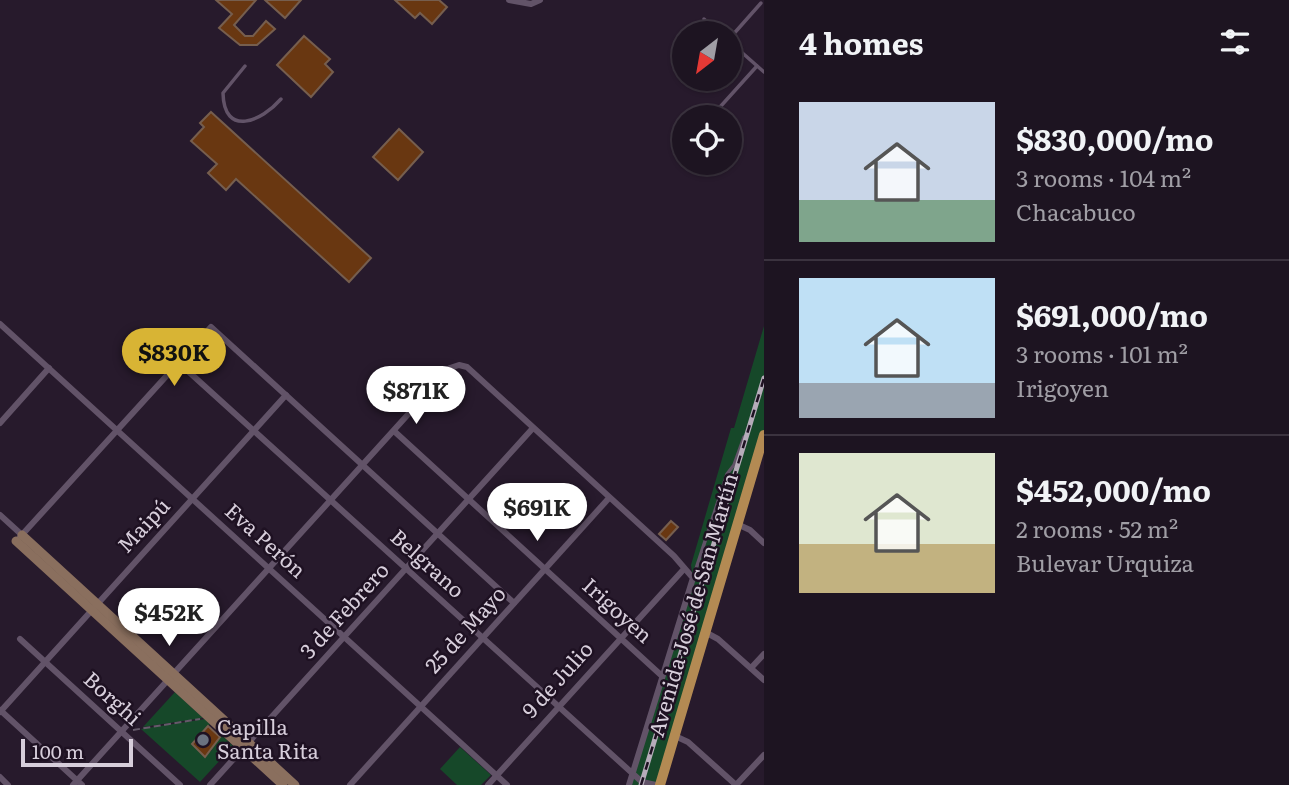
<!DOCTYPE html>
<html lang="en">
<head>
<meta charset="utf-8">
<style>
	:root { --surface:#1d1421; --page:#251d2a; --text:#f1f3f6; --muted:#a09ea5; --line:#3b333f; --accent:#d8b434 }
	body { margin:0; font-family:Literata,serif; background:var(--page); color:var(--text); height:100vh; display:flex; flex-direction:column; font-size:26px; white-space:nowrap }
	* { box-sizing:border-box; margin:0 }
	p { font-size:23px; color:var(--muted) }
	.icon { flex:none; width:38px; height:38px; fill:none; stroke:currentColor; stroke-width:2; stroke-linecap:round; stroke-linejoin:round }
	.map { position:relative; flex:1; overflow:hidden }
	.panel { display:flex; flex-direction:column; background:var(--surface); width:525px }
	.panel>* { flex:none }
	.needle { width:46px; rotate:211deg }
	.controls { position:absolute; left:672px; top:21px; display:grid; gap:14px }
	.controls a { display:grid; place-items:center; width:70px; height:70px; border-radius:50%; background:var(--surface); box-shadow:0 2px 5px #0004,0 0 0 2px var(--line); font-size:35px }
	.scale { position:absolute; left:21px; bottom:18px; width:112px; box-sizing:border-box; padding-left:7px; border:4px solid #d7cedb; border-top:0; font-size:19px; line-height:24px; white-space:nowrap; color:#d7cedb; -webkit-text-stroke:5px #1e1122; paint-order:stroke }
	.price { position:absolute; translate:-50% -60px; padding:0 16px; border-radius:24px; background:#fff; color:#222; font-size:23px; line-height:46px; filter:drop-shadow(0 2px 4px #0008) }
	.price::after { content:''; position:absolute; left:50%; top:42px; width:21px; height:16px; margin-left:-10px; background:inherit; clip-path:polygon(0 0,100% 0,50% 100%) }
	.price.on { background:var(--accent); color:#111 }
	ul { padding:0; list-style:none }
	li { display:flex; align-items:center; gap:21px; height:175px; padding:0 35px }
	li+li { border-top:2px solid var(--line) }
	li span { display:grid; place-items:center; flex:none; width:196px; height:140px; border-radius:0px; color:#555 }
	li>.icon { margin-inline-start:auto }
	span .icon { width:84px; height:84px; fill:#fffc; stroke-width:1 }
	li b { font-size:30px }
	h2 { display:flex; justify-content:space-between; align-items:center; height:84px; padding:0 35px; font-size:30px }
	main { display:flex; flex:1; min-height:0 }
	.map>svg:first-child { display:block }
	.green { fill:#164829 }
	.building { fill:#693711; stroke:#765e4e; stroke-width:2 }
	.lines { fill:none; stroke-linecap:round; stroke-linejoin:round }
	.path { stroke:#655a6a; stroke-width:2; stroke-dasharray:7 3.5; stroke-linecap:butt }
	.lane { stroke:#625368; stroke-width:3.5 }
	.street { stroke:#625368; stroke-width:6 }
	.secondary { stroke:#8a6f5e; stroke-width:9 }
	.primary { stroke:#b38a53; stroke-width:10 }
	.rail-casing { stroke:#b6acba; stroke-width:5 }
	.rail { stroke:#1e1122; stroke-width:2.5; stroke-dasharray:8; stroke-linecap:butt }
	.worship-dot { fill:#6b7280; stroke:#1e1122; stroke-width:2.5 }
	.labels { text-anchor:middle; stroke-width:5; stroke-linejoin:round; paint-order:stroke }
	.street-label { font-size:21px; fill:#d7cedb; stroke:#1e1122 }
	.poi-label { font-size:21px; fill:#d7cedb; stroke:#1e1122; text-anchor:start }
</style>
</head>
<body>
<main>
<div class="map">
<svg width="764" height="785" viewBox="0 0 764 785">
	<rect width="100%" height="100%" fill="#271a2c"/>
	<g class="green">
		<polygon points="764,326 764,435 660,785 629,785 693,578 691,565 731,428 734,428"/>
		<polygon points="175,692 203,718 143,727"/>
		<polygon points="205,719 210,724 192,744 205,756 212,750 206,744 222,735 233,746 200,782 141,729"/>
		<polygon points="460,747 491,775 481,785 457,785 440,769"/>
	</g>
	<g class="building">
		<polygon points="216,0 256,0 234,25 245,36 253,36 266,21 275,29 257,45 240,45 219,28 232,14"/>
		<polygon points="265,0 301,0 285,18"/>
		<polygon points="395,0 439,0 447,7 432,24 420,13 415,18"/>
		<polygon points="304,36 330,59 325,64 333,72 311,97 277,65"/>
		<polygon points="211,112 371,258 349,282 236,179 226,190 208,173 217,164 191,141 204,127 200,123"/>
		<polygon points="399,129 423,152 398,180 373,157"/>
		<polygon points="671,521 678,527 666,540 659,534"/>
		<polygon points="208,726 220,737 205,757 192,744"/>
	</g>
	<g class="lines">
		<polyline class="path" points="133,730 200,719"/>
		<g class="lane">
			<polyline points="704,19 720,33"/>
			<polyline points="730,38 761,3"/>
			<polyline points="730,42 764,72"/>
			<path d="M245,66L223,93C224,138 262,121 281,99"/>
			<polyline points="711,117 757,66"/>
			<polyline points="683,148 684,147"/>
			<polyline points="693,578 727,474 734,465 744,437"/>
		</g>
		<g class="street">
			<polyline points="509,0 531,4 540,0"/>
			<polyline points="0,324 507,785"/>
			<polyline points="179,363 642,782 656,785"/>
			<polyline points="0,423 49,368"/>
			<polyline points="394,431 662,676"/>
			<polyline points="0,515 22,535"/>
			<polyline points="737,524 750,530 764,543"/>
			<polyline points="20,537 211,327 514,603"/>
			<polyline points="705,632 718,639 764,680"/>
			<polyline points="20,639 180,785"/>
			<polyline points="751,668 764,654"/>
			<polyline points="0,710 82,785"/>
			<polyline points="0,712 286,395"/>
			<polyline points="675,736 688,742 736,785"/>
			<polyline points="0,777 8,785"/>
			<polyline points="73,785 450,368 459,365 467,367 674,556 693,578 629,785"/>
			<polyline points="210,785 533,428"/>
			<polyline points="350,785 609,498"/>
			<polyline points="488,785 684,569"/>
			<polyline points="736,785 764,755"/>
		</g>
		<g class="secondary">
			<polyline points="22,535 295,785"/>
			<polyline points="16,541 283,785"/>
		</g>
		<polyline class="primary" points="660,785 764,435"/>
		<defs>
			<polyline id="rail" points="641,785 764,378"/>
		</defs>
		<use href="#rail" class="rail-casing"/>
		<use href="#rail" class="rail"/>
	</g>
	<circle class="worship-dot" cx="203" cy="740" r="7"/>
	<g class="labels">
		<g class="street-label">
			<text transform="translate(144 526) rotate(-47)" y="7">Maipú</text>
			<text transform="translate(265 541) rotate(42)" y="7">Eva Perón</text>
			<text transform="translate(427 564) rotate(42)" y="7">Belgrano</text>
			<text transform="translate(694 605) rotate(-74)" y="7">Avenida José de San Martín</text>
			<text transform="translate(345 611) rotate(-48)" y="7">3 de Febrero</text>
			<text transform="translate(617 611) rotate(42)" y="7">Irigoyen</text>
			<text transform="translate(466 630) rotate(-48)" y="7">25 de Mayo</text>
			<text transform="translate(558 680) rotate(-48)" y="7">9 de Julio</text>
			<text transform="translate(112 699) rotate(42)" y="7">Borghi</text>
		</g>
		<g class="poi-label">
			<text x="217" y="735">Capilla<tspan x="217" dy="24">Santa Rita</tspan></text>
		</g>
	</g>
</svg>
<div class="controls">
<a><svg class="needle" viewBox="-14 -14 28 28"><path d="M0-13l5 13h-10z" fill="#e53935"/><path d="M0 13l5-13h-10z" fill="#a09ea5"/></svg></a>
<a><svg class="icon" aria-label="locate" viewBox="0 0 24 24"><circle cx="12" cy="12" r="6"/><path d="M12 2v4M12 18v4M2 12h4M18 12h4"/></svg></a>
</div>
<div class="scale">100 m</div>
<b class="price on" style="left:174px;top:388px">$830K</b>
<b class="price" style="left:416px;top:426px">$871K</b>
<b class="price" style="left:537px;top:543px">$691K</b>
<b class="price" style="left:169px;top:648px">$452K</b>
</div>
<section class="panel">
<h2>4 homes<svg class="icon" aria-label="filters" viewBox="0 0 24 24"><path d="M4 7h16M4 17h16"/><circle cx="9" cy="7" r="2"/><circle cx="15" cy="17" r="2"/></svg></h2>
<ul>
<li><span style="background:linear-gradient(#c9d6e8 70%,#7fa58c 0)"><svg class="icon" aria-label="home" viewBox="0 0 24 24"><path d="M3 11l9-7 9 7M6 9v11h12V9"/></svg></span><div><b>$830,000/mo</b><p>3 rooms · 104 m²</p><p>Chacabuco</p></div></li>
<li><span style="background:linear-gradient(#bfe0f5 75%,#9aa5b1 0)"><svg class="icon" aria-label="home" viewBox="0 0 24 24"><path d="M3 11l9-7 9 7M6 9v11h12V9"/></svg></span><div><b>$691,000/mo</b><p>3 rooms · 101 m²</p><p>Irigoyen</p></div></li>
<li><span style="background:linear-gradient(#dfe7d0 65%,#c2b280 0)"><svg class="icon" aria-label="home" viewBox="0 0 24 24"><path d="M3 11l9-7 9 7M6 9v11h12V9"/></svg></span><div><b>$452,000/mo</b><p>2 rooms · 52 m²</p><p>Bulevar Urquiza</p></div></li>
</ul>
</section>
</main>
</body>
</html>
